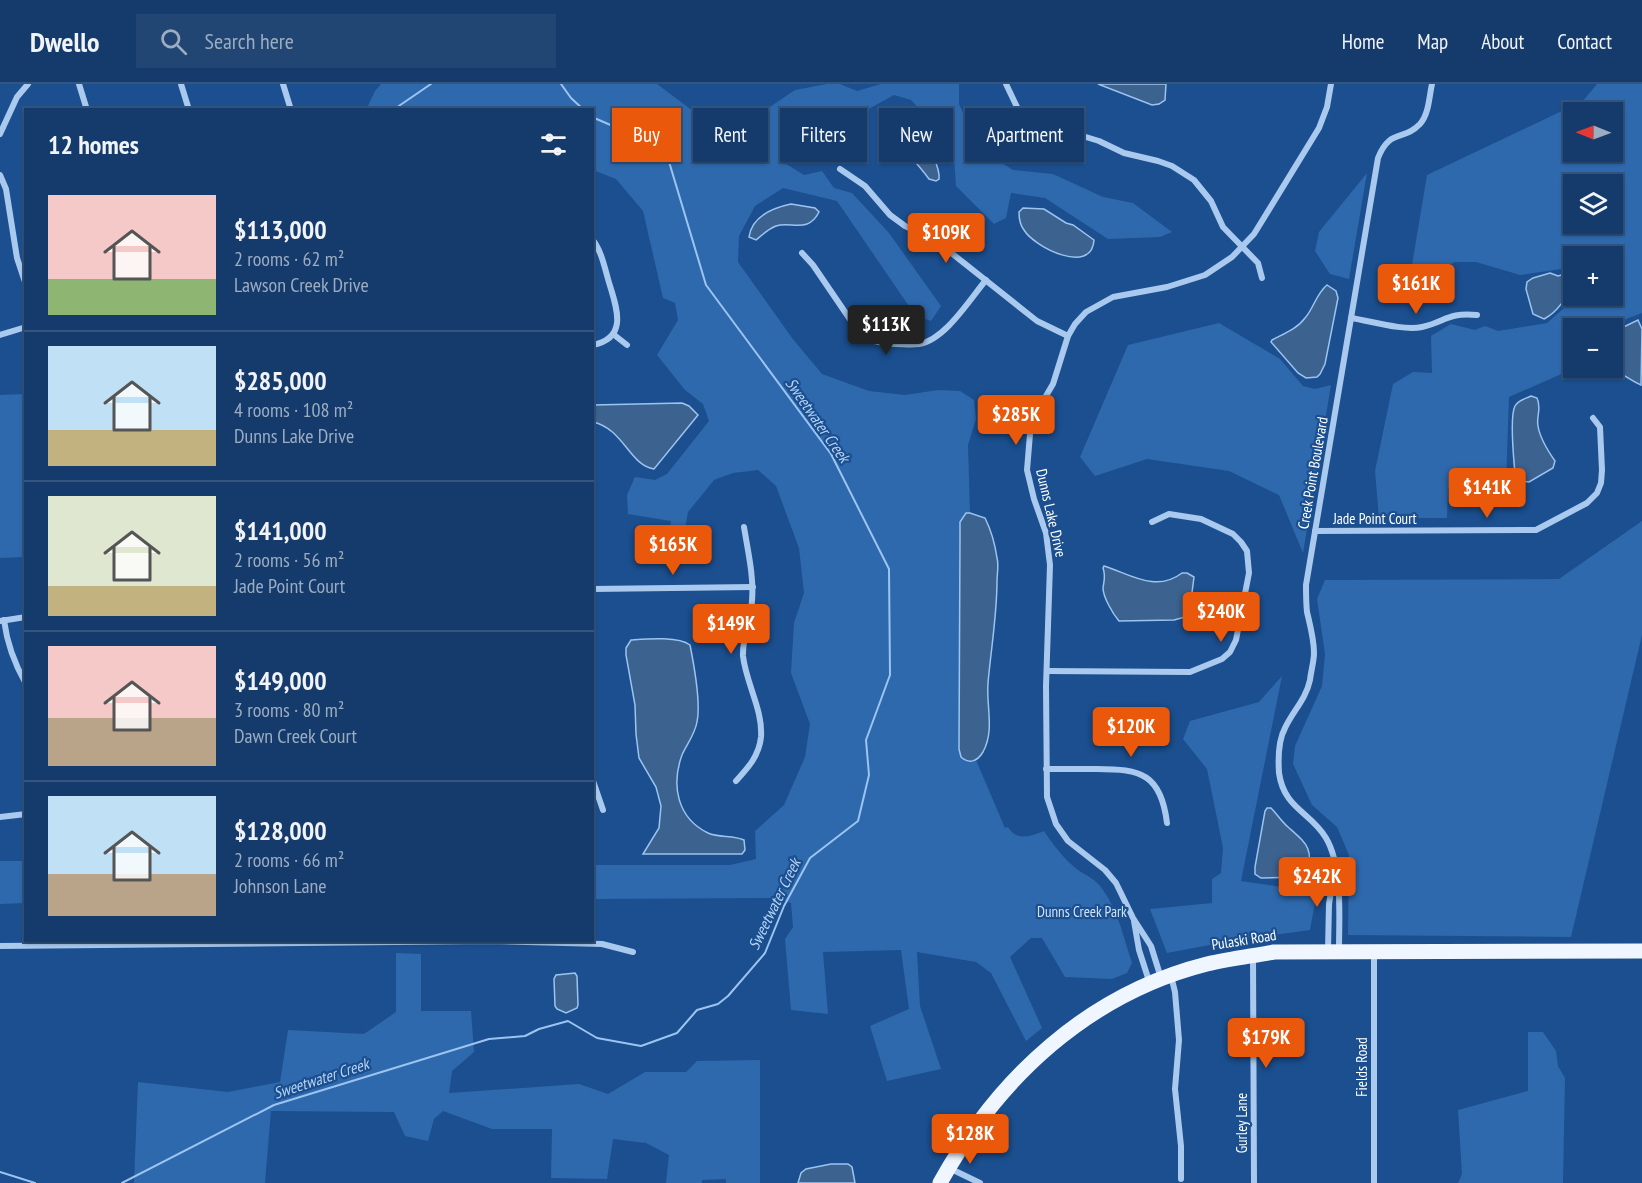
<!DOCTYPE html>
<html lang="en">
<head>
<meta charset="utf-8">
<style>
	:root { --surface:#143b6b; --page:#214673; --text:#f1f3f6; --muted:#9dadc1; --line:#33557e; --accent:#ea580c }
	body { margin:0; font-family:"PT Sans Narrow",sans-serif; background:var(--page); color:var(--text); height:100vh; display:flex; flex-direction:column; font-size:22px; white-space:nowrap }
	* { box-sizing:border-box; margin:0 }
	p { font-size:20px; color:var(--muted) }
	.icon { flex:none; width:33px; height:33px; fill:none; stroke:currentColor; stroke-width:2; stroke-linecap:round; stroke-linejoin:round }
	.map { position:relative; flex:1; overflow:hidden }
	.drawer { position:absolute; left:24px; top:24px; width:570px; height:834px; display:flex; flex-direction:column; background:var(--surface); border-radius:0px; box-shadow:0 2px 4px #0004,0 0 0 2px var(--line) }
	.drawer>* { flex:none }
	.top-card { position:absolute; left:612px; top:24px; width:570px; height:54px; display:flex; gap:12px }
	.needle { width:39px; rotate:271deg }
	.controls { position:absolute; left:1563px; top:18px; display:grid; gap:12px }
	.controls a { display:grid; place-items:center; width:60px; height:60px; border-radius:0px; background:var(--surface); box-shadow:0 2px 4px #0004,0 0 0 2px var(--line); font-size:30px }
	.price { position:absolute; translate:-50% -51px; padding:0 14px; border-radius:6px; background:var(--accent); color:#fff; font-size:20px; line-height:39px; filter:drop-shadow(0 2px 3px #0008) }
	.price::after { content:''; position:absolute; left:50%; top:36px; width:18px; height:14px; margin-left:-9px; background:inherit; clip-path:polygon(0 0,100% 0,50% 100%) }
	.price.active { background:#222; color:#fff }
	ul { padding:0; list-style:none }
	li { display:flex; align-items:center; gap:18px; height:150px; padding:0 24px }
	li+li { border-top:2px solid var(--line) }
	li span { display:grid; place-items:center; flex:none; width:168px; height:120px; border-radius:0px; color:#555 }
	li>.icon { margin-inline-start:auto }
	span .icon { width:72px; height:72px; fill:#fffc; stroke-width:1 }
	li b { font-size:26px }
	h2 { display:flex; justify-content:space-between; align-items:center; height:72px; padding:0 24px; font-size:26px }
	.tag { padding:0 21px; border-radius:0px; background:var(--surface); box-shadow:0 2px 4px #0004,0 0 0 2px var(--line); font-size:21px; line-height:54px }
	.tag.active { background:var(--accent); color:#fff }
	header { display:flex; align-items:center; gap:36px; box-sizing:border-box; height:84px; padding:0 30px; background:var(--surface); border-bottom:2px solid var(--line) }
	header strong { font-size:28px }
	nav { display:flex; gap:33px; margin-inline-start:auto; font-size:21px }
	.search { width:420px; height:54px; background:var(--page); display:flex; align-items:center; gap:15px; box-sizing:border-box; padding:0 21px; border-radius:0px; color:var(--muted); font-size:22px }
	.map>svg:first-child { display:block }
	.green { fill:#2e69ad; fill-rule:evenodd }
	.water { fill:#3c6290; stroke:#9cc4f0; stroke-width:1.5 }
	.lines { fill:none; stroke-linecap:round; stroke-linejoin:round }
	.stream { stroke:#9cc4f0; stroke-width:2 }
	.street { stroke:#a9c9ee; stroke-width:6 }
	.primary { stroke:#f0f6ff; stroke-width:15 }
	.labels { text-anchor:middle; stroke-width:4.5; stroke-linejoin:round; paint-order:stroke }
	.street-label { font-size:15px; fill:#fff; stroke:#1b4f8f }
	.park-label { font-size:15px; fill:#cfe3fa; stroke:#1b4f8f }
	.water-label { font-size:16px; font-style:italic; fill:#b5d3f5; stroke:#1b4f8f }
</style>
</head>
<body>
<header>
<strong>Dwello</strong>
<div class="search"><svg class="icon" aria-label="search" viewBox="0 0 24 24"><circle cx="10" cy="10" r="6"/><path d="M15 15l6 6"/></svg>Search here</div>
<nav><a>Home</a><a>Map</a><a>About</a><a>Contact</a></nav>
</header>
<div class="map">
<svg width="1642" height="1099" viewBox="0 0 1642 1099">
	<rect width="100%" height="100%" fill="#1b4f8f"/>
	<g class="green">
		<path d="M381,0H657L717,45H737L795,6L827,0H840L857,7L881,0H959V20L973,51L1002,79L1013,86L1053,90L1103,113L1133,119L1172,148L1160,153L1108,155L1045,114L1011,109L1006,134L994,140L956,102L953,61L911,16L894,11L865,27L825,24L796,39L783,78L804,91L822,87L834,104L852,109L889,149L941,222L931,237L915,231L837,117L783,104L755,122L739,152L738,178L792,254L822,290L869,307L905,311L938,306L960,307L974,316L976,335L968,361L970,429H966L960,438L959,665L971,677L976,676L1005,744L1008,743C1017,758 1031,752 1044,747C1053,761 1065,776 1078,786C1087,792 1097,796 1103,806C1118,826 1124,855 1132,879L1127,889L1112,895L1065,893L1042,854H1031L1010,873L1042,944L1026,957L991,889L976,878L917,868L920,922L941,985L887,997L870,942L909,925L901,866L823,868L828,930L791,926L785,855L793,843L791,819L776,814L593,815V781H730L756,775L755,747L784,721L805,673L810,640L791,589L794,539L804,509L799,464L776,402L758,386L733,389L714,396L688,428L684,451L669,453L671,437L628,430L627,411L635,393L655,396L667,390L709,337L703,320L685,306L657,271L678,236L675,219L663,214L643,127L616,95L593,86L592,26H448L429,23L424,26H366L375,7Z"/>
		<path d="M1597,0H1642V229L1602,244H1574L1575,284L1509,313L1506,399L1448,404L1447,434H1379L1375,387L1393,300L1413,288L1432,289L1431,252L1451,240L1475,246L1485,242L1498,247L1547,239L1564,224L1573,201L1574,212H1612V172H1574L1573,195L1568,184L1520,191L1476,178H1455L1418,194L1410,193L1427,91L1583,17ZM1574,28H1612V68H1574ZM1574,100H1612V140H1574Z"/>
		<polygon points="1367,89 1349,195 1330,190 1315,167 1319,148"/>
		<polygon points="1219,239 1280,275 1303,302 1315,305 1331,301 1303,469 1279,411 1229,387 1147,375 1095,392 1080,373 1128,261"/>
		<polygon points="25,310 25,473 0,474 0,311"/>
		<polygon points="1642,437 1642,551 1571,853 1348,851 1349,771 1337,743 1312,721 1293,680 1295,662 1322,602 1325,570 1317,515 1325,496 1559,495"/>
		<polygon points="1282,592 1241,797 1317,808 1310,846 1236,856 1167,869 1150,825 1212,819 1212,795 1221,789 1223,764 1207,685 1183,655 1190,637 1259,618"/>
		<polygon points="25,777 25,819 0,820 0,777"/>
		<polygon points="396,869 421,870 421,927 471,927 474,968 452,987 449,1009 579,1000 608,1010 645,988 686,988 697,977 760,976 760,1099 726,1099 726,1095 702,1096 702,1099 666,1099 669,1071 646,1059 613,1055 607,1095 551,1094 552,1045 492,1045 443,1027 434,1035 428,1057 405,1052 394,1028 271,1027 265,1099 134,1099 138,998 228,1008 280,998 288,946 364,950 396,928"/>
		<polygon points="1528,948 1543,948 1556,967 1558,982 1565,994 1563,1099 1458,1099 1462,1090 1458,1026 1528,1007"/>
	</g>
	<g class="water">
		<polygon points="1098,0 1166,0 1165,16 1159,20 1152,21"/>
		<path d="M885,32C914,36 922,48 933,72C936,79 940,87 939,95L936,97L929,95C913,73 896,60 884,35Z"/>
		<path d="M791,120L815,124L819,128C808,150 791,137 776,142C768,145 762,151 756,156L749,153C752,132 772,124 791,120Z"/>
		<path d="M1023,124L1044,125L1066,139L1073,141L1094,156C1092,192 1034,163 1024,146C1020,141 1019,134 1019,128Z"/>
		<path d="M1550,189L1558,192L1569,189L1572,199C1566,214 1559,227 1544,235L1533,230L1526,205L1527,198L1533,194Z"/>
		<path d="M1327,201L1336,207L1338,214L1325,280L1320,290L1317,293L1306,294L1298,289L1271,258L1272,256C1283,250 1297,245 1305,234C1314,224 1316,210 1327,201Z"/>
		<path d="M1638,236L1642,245L1641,301C1629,296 1620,287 1608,284H1612L1613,248Z"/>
		<path d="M1531,312L1537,314C1542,324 1536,332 1538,342C1540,355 1548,367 1555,377L1553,384L1529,398L1520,397L1515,390C1514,376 1509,333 1515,322C1518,316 1525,315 1531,312Z"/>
		<path d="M682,319L689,322L698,331L654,385C629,381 624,345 593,338V321Z"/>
		<path d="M966,429H970L985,434C991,446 995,460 997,474C999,481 997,490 997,497C997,531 991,565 988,599C986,622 995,646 983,668C977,678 969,680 961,673L959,665L960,453V438Z"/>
		<path d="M1104,482C1130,490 1156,509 1182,489H1187L1194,493L1189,532L1174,536L1119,537C1113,530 1103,513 1103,504C1104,496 1106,492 1103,484Z"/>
		<path d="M631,556C646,555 678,552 690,561C694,581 701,619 697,638C695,650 687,660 682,671C671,701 677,734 708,749C719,754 733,751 744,756L745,766L742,770H643L659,744L661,722L656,703L639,674L636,650L635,621L626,571V564Z"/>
		<path d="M1267,724H1271C1277,730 1281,737 1288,743C1307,760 1314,764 1307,793L1261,794L1255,790V783L1265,727Z"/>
		<polygon points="575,889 577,892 578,921 577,924 566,929 557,925 555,922 554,895 556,891"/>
		<polygon points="831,1080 848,1080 852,1083 855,1099 798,1099 801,1089 806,1085"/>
	</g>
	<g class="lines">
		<g class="stream">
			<polyline points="561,0 571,14 584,26"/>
			<polyline points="393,26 431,0"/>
			<polyline points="0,1088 35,1099"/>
			<polyline points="122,1099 274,1021 489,955 525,952 539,945 568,937 597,954 641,962 677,949 697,926 718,920 728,912 765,869 784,822 810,774 858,737 869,691 866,656 890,591 889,485 831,370 706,201 661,51 636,52 592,33"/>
		</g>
		<g class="street">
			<polyline points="79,0 87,26"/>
			<polyline points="181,0 189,26"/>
			<polyline points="283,0 291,26"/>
			<polyline points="1006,0 1017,23 1026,32 1040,39 1099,57 1124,69 1158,77 1172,82 1194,96 1211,117 1223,143 1258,179 1262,194"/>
			<polyline points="0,50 17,13 28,0"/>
			<polyline points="840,85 865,102 890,131 905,142 935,156 1037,237 1068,252"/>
			<polyline points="0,91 6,105 17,174 26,201"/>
			<path d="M592,155C601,166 604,181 608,195C615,220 631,254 592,261"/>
			<path d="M802,169L813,181L860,250C871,258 882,260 896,260C903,260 912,261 919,260C945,256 970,215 986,196"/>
			<path d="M1351,234C1371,237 1403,247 1422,243C1445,238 1448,228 1477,231"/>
			<polyline points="613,250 627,261"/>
			<polyline points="0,251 26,243"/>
			<polyline points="1315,447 1536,446 1587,419 1597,409 1601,399 1602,386 1600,343 1593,334"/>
			<polyline points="592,505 753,503"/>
			<path d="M4,536C7,560 14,579 26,600"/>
			<polyline points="0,537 26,533"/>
			<polyline points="1047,587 1190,588 1222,575 1230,568 1236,556 1249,489 1247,467 1241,458 1233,450 1201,435 1169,430 1152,438"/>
			<path d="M1046,685C1063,685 1080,685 1097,685C1141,685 1161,690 1167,739"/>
			<polyline points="592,694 603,726"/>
			<path d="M736,697C748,684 759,672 761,653C763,626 746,599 743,572C742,553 751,536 752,517C754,492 748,468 744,443"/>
			<polyline points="0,733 26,730"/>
			<polyline points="1134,837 1139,866 1150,900"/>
			<polyline points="0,862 491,857 602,860 633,868"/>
			<polyline points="1328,866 1329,820 1334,790"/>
			<path d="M1339,866C1339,833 1343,783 1326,754C1311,728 1284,725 1279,689C1278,674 1278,657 1285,644C1293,627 1306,615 1310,596C1311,587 1314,577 1314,569C1314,555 1310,541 1307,528C1306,519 1306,510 1306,501L1378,74C1390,44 1403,58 1420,40C1429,30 1429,13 1432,0"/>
			<polyline points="1374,869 1374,1099"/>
			<polyline points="1253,872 1254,1099"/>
			<polyline points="1171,892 1175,908 1179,956 1175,1005 1181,1062 1181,1095"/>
			<polyline points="1161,894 1151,862 1133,834 1116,799 1105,786 1068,757 1056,740 1047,713 1046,602 1050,481 1046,449 1034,415 1027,386 1030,350 1040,322 1053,300 1068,252 1075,240 1086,228 1113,213 1167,203 1205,191 1232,173 1254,150 1319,44 1327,23 1331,0"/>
			<polyline points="951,1085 980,1099"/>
		</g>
		<path class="primary" d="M940,1099C998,994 1088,910 1207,880C1229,875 1252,872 1274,868L1642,867"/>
	</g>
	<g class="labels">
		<g class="street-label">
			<text transform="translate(1313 389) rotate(-80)" y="5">Creek Point Boulevard</text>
			<text transform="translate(1051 429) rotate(77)" y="5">Dunns Lake Drive</text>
			<text x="1375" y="440">Jade Point Court</text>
			<text transform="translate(1244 856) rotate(-9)" y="5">Pulaski Road</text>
			<text transform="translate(1362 983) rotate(-90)" y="5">Fields Road</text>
			<text transform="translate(1242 1039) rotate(-90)" y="5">Gurley Lane</text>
		</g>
		<g class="park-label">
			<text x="1082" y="833">Dunns Creek Park</text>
		</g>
		<g class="water-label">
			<text transform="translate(818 336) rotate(55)" y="6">Sweetwater Creek</text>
			<text transform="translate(774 820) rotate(-64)" y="6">Sweetwater Creek</text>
			<text transform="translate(321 994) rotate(-18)" y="6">Sweetwater Creek</text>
		</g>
	</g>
</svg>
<div class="controls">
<a><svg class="needle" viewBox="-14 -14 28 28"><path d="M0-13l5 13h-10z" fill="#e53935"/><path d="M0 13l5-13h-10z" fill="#9dadc1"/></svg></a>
<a><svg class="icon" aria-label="layers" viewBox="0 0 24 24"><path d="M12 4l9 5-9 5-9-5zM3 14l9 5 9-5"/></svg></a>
<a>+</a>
<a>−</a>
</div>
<b class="price" style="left:946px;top:180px">$109K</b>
<b class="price" style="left:1416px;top:231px">$161K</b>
<b class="price active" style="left:886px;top:272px">$113K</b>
<b class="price" style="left:1016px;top:362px">$285K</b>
<b class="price" style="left:1487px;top:435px">$141K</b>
<b class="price" style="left:673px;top:492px">$165K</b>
<b class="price" style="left:1221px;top:559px">$240K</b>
<b class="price" style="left:731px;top:571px">$149K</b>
<b class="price" style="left:1131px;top:674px">$120K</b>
<b class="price" style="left:1317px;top:824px">$242K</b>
<b class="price" style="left:1266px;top:985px">$179K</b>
<b class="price" style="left:970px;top:1081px">$128K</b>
<div class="top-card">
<a class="tag active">Buy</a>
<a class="tag">Rent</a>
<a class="tag">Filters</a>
<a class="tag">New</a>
<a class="tag">Apartment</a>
</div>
<section class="drawer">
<h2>12 homes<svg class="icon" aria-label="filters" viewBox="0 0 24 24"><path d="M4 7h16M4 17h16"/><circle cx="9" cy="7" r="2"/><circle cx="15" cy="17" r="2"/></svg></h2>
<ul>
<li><span style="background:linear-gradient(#f6c9c9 70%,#8fb573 0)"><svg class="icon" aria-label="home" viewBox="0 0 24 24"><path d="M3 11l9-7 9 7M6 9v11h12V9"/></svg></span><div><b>$113,000</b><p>2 rooms · 62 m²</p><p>Lawson Creek Drive</p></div></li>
<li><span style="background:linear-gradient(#bfe0f5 70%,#c2b280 0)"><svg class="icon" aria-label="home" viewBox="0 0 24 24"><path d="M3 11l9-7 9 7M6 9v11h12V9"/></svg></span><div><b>$285,000</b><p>4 rooms · 108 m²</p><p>Dunns Lake Drive</p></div></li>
<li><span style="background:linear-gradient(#dfe7d0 75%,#c2b280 0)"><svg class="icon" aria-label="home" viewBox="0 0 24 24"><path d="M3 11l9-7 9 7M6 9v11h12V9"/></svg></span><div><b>$141,000</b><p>2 rooms · 56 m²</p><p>Jade Point Court</p></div></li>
<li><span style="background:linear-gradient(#f6c9c9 60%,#b9a48a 0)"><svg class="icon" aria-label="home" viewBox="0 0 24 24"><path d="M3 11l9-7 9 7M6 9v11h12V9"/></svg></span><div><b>$149,000</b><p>3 rooms · 80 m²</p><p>Dawn Creek Court</p></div></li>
<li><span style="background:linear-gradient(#bfe0f5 65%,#b9a48a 0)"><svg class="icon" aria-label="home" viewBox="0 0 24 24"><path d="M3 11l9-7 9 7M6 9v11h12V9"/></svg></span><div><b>$128,000</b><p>2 rooms · 66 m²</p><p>Johnson Lane</p></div></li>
</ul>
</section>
</div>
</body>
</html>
